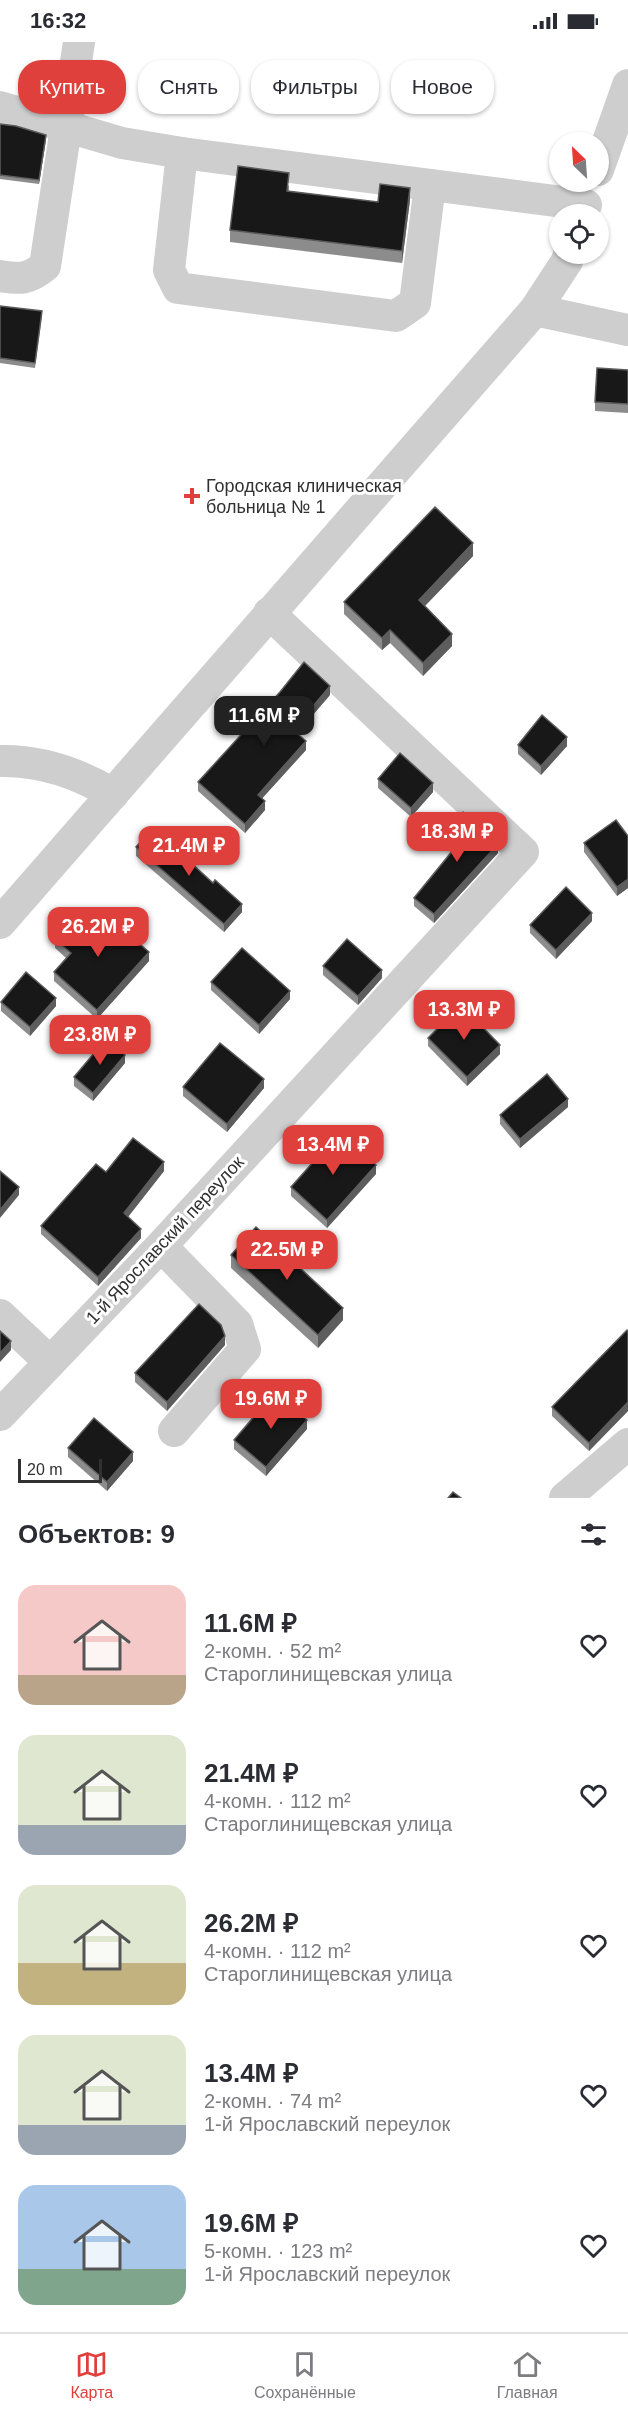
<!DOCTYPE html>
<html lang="ru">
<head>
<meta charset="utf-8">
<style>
	:root { --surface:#fff; --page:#f2f2f3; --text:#2b2b33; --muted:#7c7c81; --line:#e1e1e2; --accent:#e0403b }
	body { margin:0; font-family:Helvetica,sans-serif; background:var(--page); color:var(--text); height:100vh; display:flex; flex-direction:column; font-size:22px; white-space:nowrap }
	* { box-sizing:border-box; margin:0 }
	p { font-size:20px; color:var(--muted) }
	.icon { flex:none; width:33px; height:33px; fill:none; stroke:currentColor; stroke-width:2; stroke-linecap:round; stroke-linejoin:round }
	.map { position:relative; height:1456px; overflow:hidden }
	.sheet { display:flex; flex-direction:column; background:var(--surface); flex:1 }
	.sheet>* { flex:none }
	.hud { position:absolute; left:18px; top:18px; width:592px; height:54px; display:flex; gap:12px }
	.needle { width:39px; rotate:335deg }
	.fabs { position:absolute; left:549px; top:90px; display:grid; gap:12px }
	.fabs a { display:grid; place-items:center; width:60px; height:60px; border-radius:50%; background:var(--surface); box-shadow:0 2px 4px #0004; font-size:30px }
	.scale { position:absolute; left:18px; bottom:15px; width:84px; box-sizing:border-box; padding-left:6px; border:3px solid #313131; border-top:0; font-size:16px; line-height:21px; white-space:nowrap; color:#313131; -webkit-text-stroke:4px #fff; paint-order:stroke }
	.price { position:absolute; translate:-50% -51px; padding:0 14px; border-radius:12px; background:var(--accent); color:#fff; font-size:20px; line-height:39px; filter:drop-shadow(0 2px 3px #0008) }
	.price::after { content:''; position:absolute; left:50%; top:36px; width:18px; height:14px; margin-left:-9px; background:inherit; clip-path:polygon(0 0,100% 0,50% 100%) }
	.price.active { background:#222; color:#fff }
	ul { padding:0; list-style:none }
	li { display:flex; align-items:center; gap:18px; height:150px; padding:0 18px }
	li span { display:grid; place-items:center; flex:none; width:168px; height:120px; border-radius:18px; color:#555 }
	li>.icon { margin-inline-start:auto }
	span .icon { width:72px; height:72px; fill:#fffc; stroke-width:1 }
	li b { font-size:26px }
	h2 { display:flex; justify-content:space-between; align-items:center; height:72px; padding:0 18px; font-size:26px }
	.pill { padding:0 21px; border-radius:24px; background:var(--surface); box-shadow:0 2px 4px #0004; font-size:21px; line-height:54px }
	.pill.active { background:var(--accent); color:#fff }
	.status { display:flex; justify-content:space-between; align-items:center; height:42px; padding:0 30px; background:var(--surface); direction:ltr }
	.status svg { height:16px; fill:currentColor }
	.dock { display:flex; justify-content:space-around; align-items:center; height:84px; border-top:2px solid var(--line); background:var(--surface); font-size:16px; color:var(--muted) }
	.dock a { display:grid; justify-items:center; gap:3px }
	.dock .active { color:var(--accent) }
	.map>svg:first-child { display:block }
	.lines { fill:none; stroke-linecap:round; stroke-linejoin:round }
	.minor { stroke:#cecece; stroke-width:32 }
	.wall { fill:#8c8c8c }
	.shaded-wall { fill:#5d5d5d }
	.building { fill:#181818; stroke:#5d5d5d; stroke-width:1.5 }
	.poi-dot { fill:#e0403b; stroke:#fff; stroke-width:2 }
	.labels { text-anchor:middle; stroke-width:6; stroke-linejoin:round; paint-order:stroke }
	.poi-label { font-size:18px; fill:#313131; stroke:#fff; text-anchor:start }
	.street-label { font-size:18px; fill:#313131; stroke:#fff }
</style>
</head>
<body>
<div class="status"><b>16:32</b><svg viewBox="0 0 49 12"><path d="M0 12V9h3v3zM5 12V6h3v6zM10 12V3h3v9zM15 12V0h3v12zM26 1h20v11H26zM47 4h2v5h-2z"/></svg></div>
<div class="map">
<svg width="628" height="1456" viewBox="0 0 628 1456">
	<rect width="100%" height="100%" fill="#fff"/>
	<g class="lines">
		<g class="minor">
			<polyline points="0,65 122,101 182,111 586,163"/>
			<polyline points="182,111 169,228 178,246 396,274 415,261 430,143"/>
			<polyline points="598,128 628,43"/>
			<path d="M0,234C21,237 28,238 45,224L79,0"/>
			<polyline points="535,268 628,288"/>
			<path d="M0,719C42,718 78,731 113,752"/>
			<polyline points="0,881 535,268 567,219 569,212"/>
			<polyline points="161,1204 237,1282 245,1307 174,1389"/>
			<polyline points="0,1273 50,1320"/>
			<polyline points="0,1373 161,1204 523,810 269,571"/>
			<polyline points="565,1456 628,1402"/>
		</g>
	</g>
	<g class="wall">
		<polygon points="0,82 46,97 39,142 0,137"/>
		<polygon points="289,143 289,149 378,160 410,158 402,221 230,200 230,188"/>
		<polygon points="0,264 42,274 35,326 0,321"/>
		<polygon points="628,328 628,371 595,369 595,360"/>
		<polygon points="473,514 425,564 452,604 423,634 390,601 382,608 344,572 344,560"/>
		<polygon points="330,653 297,691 306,708 262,756 265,768 245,791 198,749 198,740"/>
		<polygon points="518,703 567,704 541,733 518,712"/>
		<polygon points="378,737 433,750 411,775 378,746"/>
		<polygon points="445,792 498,811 434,881 414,864 414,856 454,807 445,801"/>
		<polygon points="628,794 628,846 617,854 584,810 584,801"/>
		<polygon points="136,805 242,870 224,890 136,814"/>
		<polygon points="592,879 556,917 530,891 530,883"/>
		<polygon points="90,887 149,919 97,977 54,939 54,930 66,916 55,906 55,897"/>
		<polygon points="323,924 382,936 358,963 323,933"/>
		<polygon points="211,940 290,957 259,992 211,948"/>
		<polygon points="1,960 56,964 30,994 1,969"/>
		<polygon points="428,996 500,1012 467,1044 428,1004"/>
		<polygon points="125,1021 93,1059 74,1044 74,1035"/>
		<polygon points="183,1045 264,1046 227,1090 183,1054"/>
		<polygon points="568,1065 520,1106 500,1082 500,1073"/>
		<polygon points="164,1129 128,1175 141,1196 98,1244 41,1192 41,1184 106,1130"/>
		<polygon points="376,1132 327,1186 291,1154 291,1145"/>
		<polygon points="231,1213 343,1278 318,1306 231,1226"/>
		<polygon points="628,1289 628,1369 589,1409 552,1374 552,1365"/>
		<polygon points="225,1303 167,1369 135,1340 135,1331"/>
		<polygon points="307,1387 266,1434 234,1407 234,1398"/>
		<polygon points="68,1406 133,1419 107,1449 68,1415"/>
	</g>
	<g class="shaded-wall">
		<polygon points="46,93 46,97 39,142 39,138"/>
		<polygon points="410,146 410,158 402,221 402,209"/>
		<polygon points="473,501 473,514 419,570 419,558"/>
		<polygon points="390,588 390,601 382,608 382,596"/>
		<polygon points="452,592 452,604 423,634 423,621"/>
		<polygon points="330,644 330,653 293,696 293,688"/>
		<polygon points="567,695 567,704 541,733 541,724"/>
		<polygon points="306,699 306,708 258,761 258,753"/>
		<polygon points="433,741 433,750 411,775 411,766"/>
		<polygon points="265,759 265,768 245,791 245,782"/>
		<polygon points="498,802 498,811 434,881 434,872"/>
		<polygon points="628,837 628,846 617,854 617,845"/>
		<polygon points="242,862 242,870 224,890 224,882"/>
		<polygon points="592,871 592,879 556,917 556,908"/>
		<polygon points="149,910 149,919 97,977 97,968"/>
		<polygon points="382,928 382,936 358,963 358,954"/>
		<polygon points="290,949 290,957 259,992 259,983"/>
		<polygon points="56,956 56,964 30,994 30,985"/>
		<polygon points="500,1003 500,1012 467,1044 467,1035"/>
		<polygon points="125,1013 125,1021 93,1059 93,1051"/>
		<polygon points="264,1037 264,1046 227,1090 227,1082"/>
		<polygon points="568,1057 568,1065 520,1106 520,1097"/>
		<polygon points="164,1120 164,1129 124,1180 124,1171"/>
		<polygon points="376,1123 376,1132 327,1186 327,1178"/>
		<polygon points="19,1145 19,1153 0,1176 0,1168"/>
		<polygon points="141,1187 141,1196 98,1244 98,1235"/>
		<polygon points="343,1266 343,1278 318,1306 318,1293"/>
		<polygon points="225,1294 225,1303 167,1369 167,1360"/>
		<polygon points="11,1299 11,1308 0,1320 0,1311"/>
		<polygon points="628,1360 628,1369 589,1409 589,1401"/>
		<polygon points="307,1378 307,1387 266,1434 266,1425"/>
		<polygon points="133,1410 133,1419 107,1449 107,1440"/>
	</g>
	<g class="building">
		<polygon points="0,82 16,84 46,93 39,138 0,133"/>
		<polygon points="238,124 289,131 287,149 378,160 380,142 410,146 402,209 230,188"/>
		<polygon points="0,264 42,269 35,321 0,316"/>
		<polygon points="597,326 628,328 628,362 595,360"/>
		<polygon points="435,465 473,501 419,558 452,592 423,621 390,588 382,596 344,560"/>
		<polygon points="304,620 330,644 293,688 306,699 258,753 265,759 245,782 198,740 280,650"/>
		<polygon points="542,673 567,695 541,724 518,703"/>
		<polygon points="400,711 433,741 411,766 378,737"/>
		<polygon points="463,770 498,802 434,872 414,856 458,802 445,792"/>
		<polygon points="616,778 628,794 628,837 617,845 584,801"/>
		<polygon points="153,786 213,841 215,838 242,862 224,882 136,805"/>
		<polygon points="566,845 592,871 556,908 530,883"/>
		<polygon points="104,871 149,910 97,968 54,930 71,911 55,897 76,875 90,887"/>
		<polygon points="347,897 382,928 358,954 323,924"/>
		<polygon points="242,906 290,949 259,983 211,940"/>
		<polygon points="26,930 56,956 30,985 1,960"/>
		<polygon points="461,963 500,1003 467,1035 428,996"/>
		<polygon points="106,997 125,1013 93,1051 74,1035"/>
		<polygon points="220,1001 264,1037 227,1082 183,1045"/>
		<polygon points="547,1032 568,1057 520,1097 500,1073"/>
		<polygon points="339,1091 376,1123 327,1178 291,1145"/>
		<polygon points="133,1096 164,1120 124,1171 141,1187 98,1235 41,1184 96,1122 106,1130"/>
		<polygon points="0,1129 19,1145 0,1168"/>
		<polygon points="256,1185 343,1266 318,1293 231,1213"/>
		<polygon points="199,1262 221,1283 225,1294 167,1360 135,1331"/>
		<polygon points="627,1288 628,1289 628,1360 589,1401 552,1365"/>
		<polygon points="0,1289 11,1299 0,1311"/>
		<polygon points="275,1350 307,1378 266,1425 234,1398"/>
		<polygon points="94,1376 133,1410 107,1440 68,1406"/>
		<polygon points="453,1450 461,1456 448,1456"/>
	</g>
	<path class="poi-dot" d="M189 445h6v6h6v6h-6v6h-6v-6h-6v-6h6z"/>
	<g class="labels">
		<g class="poi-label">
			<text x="206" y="450">Городская клиническая<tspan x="206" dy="21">больница № 1</tspan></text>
		</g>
		<g class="street-label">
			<text transform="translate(165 1198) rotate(-47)" y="6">1-й Ярославский переулок</text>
		</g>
	</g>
</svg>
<div class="fabs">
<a><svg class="needle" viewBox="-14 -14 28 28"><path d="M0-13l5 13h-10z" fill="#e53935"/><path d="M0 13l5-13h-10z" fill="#7c7c81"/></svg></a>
<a><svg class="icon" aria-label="locate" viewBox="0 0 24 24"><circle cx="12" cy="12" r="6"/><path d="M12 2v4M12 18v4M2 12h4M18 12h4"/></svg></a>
</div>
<div class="scale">20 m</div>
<b class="price active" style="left:264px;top:705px">11.6M ₽</b>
<b class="price" style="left:457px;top:821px">18.3M ₽</b>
<b class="price" style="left:189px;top:835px">21.4M ₽</b>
<b class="price" style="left:98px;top:916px">26.2M ₽</b>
<b class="price" style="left:464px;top:999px">13.3M ₽</b>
<b class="price" style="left:100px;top:1024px">23.8M ₽</b>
<b class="price" style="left:333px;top:1134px">13.4M ₽</b>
<b class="price" style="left:287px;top:1239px">22.5M ₽</b>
<b class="price" style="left:271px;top:1388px">19.6M ₽</b>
<div class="hud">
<a class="pill active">Купить</a>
<a class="pill">Снять</a>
<a class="pill">Фильтры</a>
<a class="pill">Новое</a>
</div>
</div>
<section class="sheet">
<h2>Объектов: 9<svg class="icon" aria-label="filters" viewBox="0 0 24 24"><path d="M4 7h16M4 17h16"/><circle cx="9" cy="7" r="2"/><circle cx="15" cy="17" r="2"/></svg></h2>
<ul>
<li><span style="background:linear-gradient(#f6c9c9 75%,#b9a48a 0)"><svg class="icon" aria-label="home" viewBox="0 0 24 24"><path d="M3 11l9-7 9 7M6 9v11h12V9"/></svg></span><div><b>11.6M ₽</b><p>2-комн. · 52 m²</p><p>Староглинищевская улица</p></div><svg class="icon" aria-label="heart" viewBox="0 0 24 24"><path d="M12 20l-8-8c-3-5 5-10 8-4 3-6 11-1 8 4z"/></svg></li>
<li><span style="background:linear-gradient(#dfe7d0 75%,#9aa5b1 0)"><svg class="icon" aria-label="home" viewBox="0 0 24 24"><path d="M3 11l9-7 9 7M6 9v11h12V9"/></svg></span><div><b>21.4M ₽</b><p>4-комн. · 112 m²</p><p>Староглинищевская улица</p></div><svg class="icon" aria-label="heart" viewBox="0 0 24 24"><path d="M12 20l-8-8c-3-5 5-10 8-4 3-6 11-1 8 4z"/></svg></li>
<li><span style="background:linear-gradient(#dfe7d0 65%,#c2b280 0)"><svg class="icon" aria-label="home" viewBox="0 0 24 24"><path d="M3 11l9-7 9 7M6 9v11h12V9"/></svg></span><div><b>26.2M ₽</b><p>4-комн. · 112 m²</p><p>Староглинищевская улица</p></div><svg class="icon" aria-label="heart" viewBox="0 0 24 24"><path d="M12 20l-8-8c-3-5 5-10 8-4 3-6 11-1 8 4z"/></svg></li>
<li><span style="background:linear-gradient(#dfe7d0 75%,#9aa5b1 0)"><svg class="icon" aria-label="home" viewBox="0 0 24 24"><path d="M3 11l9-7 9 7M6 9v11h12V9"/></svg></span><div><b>13.4M ₽</b><p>2-комн. · 74 m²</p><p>1-й Ярославский переулок</p></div><svg class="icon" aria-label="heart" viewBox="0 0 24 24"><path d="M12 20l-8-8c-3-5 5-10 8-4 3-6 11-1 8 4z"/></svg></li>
<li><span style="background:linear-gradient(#a9c7e8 70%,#7fa58c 0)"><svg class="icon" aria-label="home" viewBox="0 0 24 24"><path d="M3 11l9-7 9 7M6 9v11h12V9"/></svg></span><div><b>19.6M ₽</b><p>5-комн. · 123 m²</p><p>1-й Ярославский переулок</p></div><svg class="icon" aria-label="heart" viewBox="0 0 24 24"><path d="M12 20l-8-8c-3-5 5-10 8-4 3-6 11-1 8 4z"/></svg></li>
</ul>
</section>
<nav class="dock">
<a class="active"><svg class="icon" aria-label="map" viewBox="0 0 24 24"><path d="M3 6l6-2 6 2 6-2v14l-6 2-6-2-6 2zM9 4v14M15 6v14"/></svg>Карта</a>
<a><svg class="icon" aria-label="saved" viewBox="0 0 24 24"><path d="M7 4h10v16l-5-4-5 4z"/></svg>Сохранённые</a>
<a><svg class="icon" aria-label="home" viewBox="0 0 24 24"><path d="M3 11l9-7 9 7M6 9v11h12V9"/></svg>Главная</a>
</nav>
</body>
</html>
